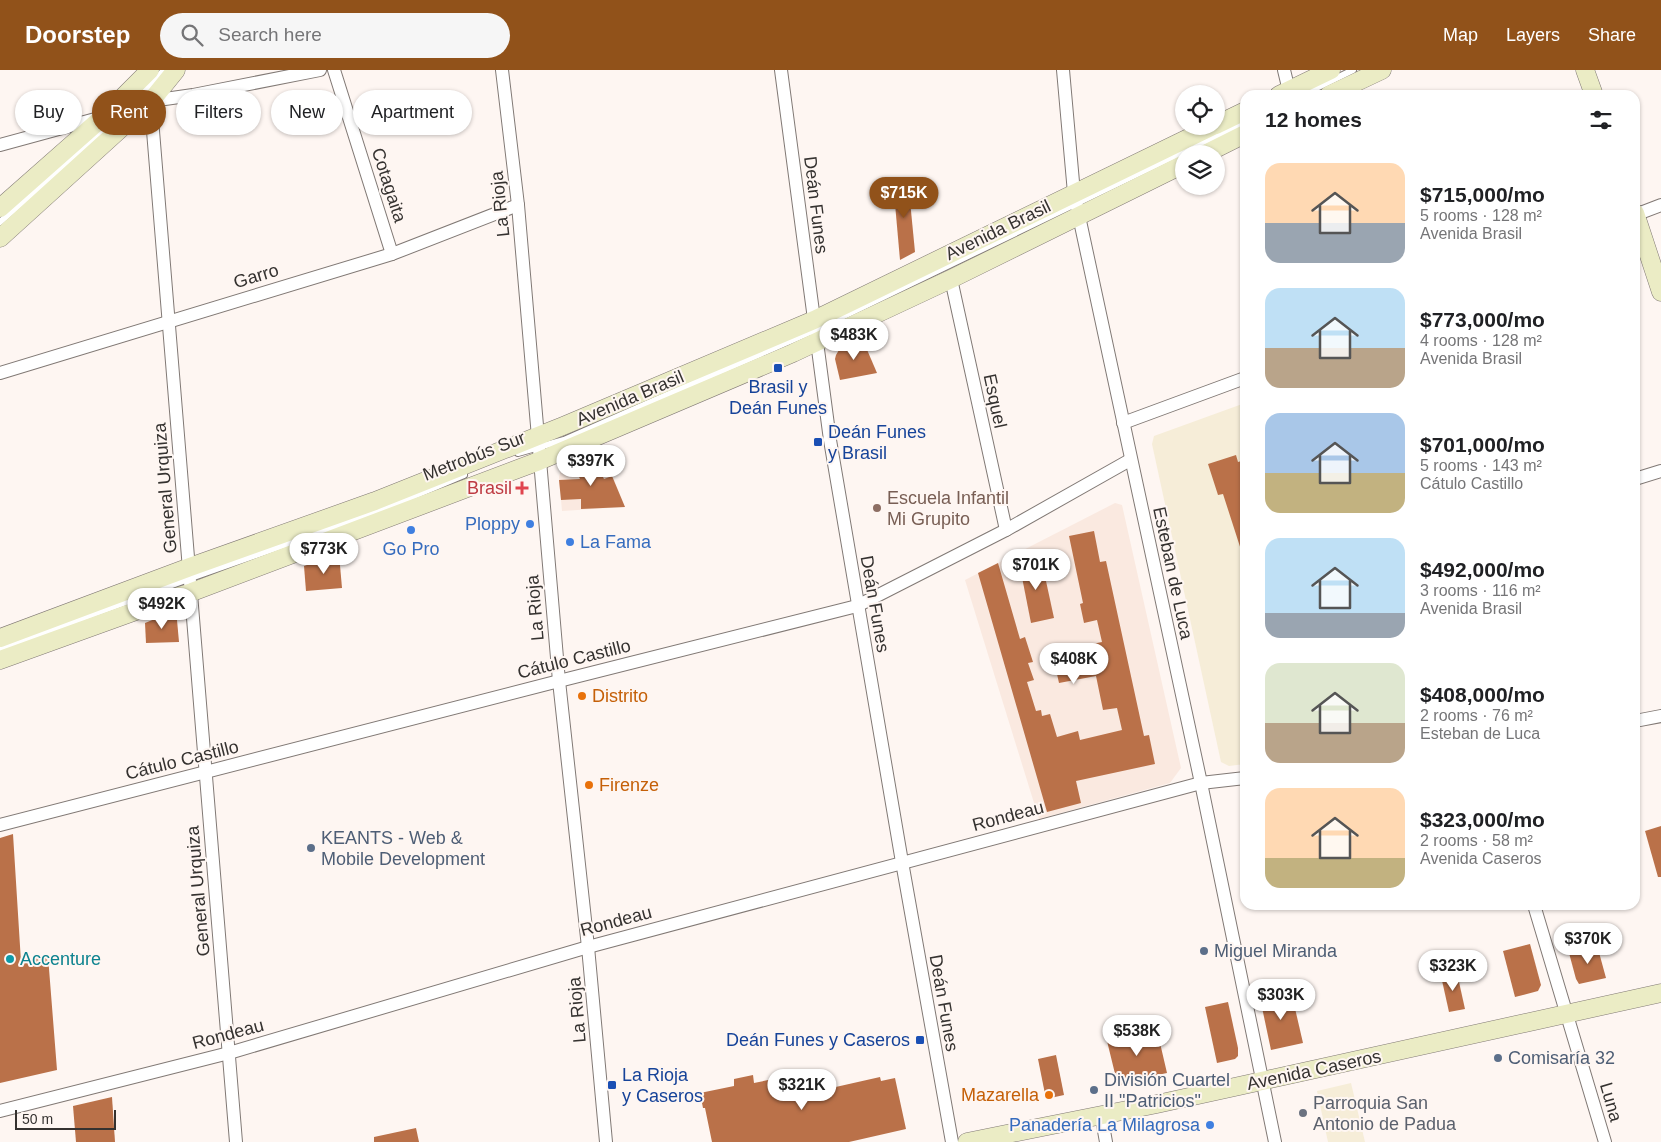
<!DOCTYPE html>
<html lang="en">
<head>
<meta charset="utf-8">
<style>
	:root { --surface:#fff; --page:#f6f6f6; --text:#202124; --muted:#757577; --accent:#91521a }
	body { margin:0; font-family:Arial,sans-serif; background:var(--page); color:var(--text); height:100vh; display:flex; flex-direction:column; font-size:19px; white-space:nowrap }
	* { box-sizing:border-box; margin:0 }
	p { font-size:16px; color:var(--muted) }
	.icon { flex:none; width:28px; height:28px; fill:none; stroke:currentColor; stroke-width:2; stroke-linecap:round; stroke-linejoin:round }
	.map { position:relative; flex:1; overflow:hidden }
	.panel { position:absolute; left:1240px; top:20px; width:400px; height:820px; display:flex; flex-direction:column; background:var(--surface); border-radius:15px; box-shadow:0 1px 4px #0004 }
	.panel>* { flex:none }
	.guide { position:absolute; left:15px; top:20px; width:475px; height:45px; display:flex; gap:10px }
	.tools { position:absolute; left:1175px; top:15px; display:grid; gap:10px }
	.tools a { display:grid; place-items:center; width:50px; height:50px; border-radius:50%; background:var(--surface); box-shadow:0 1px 4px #0004; font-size:25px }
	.scale { position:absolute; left:15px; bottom:12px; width:101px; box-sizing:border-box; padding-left:5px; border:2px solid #353230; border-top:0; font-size:14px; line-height:18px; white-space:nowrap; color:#353230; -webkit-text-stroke:4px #fef6f2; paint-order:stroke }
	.price { position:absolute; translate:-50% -42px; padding:0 11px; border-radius:18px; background:#fff; color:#222; font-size:16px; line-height:32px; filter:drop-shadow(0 1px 2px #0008) }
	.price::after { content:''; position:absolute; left:50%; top:30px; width:15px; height:11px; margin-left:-8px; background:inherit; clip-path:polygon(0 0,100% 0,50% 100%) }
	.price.current { background:var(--accent); color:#fff }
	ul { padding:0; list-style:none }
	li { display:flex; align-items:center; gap:15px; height:125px; padding:0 25px }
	li span { display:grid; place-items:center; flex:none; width:140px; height:100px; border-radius:15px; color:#555 }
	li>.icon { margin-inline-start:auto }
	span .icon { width:60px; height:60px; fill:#fffc; stroke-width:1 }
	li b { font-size:21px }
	h2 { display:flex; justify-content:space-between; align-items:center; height:60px; padding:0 25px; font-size:21px }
	.chip { padding:0 18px; border-radius:22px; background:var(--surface); box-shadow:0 1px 4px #0004; font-size:18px; line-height:45px }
	.chip.current { background:var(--accent); color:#fff }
	header { display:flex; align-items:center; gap:30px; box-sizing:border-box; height:70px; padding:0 25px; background:var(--accent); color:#fff }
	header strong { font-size:24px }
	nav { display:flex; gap:28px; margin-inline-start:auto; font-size:18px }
	.search { width:350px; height:45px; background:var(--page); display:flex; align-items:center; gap:12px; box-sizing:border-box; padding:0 18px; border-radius:28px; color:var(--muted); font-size:19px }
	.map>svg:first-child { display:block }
	.built { fill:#fae9e0 }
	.education { fill:#f6edd8 }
	.building { fill:#ba7149 }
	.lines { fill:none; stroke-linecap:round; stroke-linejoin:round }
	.service-casing { stroke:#817975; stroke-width:8 }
	.minor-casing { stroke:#817975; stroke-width:14 }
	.secondary-casing { stroke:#817975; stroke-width:19 }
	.service { stroke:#fff; stroke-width:6 }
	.minor { stroke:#fff; stroke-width:12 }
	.secondary { stroke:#ebecc5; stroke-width:18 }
	.transit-dot { fill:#1a4fb4; stroke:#fef6f2; stroke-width:2 }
	.health-dot { fill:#e0444e; stroke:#fef6f2; stroke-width:2 }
	.education-dot { fill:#8d6e63; stroke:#fef6f2; stroke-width:2 }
	.shop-dot { fill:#3f7fe0; stroke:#fef6f2; stroke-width:2 }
	.food-dot { fill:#e8710a; stroke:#fef6f2; stroke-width:2 }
	.service-dot { fill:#5c6f8a; stroke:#fef6f2; stroke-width:2 }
	.culture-dot { fill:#0f9aa8; stroke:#fef6f2; stroke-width:2 }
	.worship-dot { fill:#6b7280; stroke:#fef6f2; stroke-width:2 }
	.labels { text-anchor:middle; stroke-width:4; stroke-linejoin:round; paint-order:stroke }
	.street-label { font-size:18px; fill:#353230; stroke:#fef6f2 }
	.transit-label { font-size:18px; fill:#164399; stroke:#fef6f2; text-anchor:start }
	.health-label { font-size:18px; fill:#be3a42; stroke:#fef6f2; text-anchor:end }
	.education-label { font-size:18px; fill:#785e54; stroke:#fef6f2; text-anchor:start }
	.shop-label { font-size:18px; fill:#366cbe; stroke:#fef6f2; text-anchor:end }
	.food-label { font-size:18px; fill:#c56008; stroke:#fef6f2; text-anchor:start }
	.service-label { font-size:18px; fill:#4e5e75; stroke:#fef6f2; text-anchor:start }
	.culture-label { font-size:18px; fill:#0d838f; stroke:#fef6f2; text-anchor:start }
	.worship-label { font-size:18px; fill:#5b616d; stroke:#fef6f2; text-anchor:start }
</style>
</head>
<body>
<header>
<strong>Doorstep</strong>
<div class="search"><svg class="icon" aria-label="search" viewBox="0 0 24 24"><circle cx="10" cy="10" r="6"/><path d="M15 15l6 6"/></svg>Search here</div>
<nav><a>Map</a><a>Layers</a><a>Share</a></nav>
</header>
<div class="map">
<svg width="1661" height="1072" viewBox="0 0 1661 1072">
	<rect width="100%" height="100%" fill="#fef6f2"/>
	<g class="built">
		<polygon points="602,380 625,437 562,441 559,407 562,397"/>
		<polygon points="1115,433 1122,435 1181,698 1170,713 1039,749 965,510"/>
	</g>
	<g class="education">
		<polygon points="1245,333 1245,694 1229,696 1221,692 1152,374 1154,366"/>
		<polygon points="1351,1013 1365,1072 1328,1072 1317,1021"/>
	</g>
	<g class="building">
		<polygon points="908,110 915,182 900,190 893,111"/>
		<polygon points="862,268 877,303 840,310 835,289 836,285 839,280"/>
		<polygon points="591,383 604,409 612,406 625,437 581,439 581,429 561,430 559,410 580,409 572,392"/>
		<polygon points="1236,385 1238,392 1245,390 1245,485 1243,486 1223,424 1218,425 1208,394"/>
		<polygon points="1094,461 1100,492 1106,491 1144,666 1149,665 1155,694 1076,711 1081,733 1047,742 978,503 998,493 1020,569 1025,567 1033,592 1028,593 1034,610 1027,612 1036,641 1041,640 1042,646 1050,644 1057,667 1078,661 1080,670 1122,660 1117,638 1103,640 1096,606 1059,613 1052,582 1102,572 1097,550 1084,553 1080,534 1083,533 1069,466"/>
		<polygon points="339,484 342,518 306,521 304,496"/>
		<polygon points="1041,488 1054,548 1031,553 1019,492"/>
		<polygon points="167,544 177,550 179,572 146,573 145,553"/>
		<polygon points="1661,756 1661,807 1658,807 1645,761"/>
		<polygon points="13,764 21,892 48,886 57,1000 0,1013 0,768"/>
		<polygon points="1530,874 1541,915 1538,921 1515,927 1503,881"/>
		<polygon points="1597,875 1606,908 1579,914 1576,909 1569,883"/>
		<polygon points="1457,903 1465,939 1449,942 1441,906"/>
		<polygon points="1291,921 1303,973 1271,980 1260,928"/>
		<polygon points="1228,932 1238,978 1238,986 1235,989 1217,993 1205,937"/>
		<polygon points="1157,960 1167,1003 1134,1010 1135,1012 1118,1016 1107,971"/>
		<polygon points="1056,985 1064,1025 1046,1029 1038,989"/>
		<polygon points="813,1001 818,1021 880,1007 881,1011 895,1008 906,1059 849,1072 712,1072 705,1038 703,1038 700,1023 734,1016 734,1009 753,1005 754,1013"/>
		<polygon points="112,1027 115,1072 76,1072 73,1036"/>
		<polygon points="416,1058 419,1072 374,1072 374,1067"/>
	</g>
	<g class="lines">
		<defs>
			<g id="service">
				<polyline points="1302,25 1353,0"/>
				<polyline points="0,152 129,39 164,0"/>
				<polyline points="518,383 564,370 815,260 1245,52"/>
				<polyline points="0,579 191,508 369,445 464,405"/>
			</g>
			<g id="minor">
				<polyline points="148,0 236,1072"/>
				<polyline points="334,0 392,184"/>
				<polyline points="502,0 518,135 559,611 588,877 606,1072"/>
				<polyline points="781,0 830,370 902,792 952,1072"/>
				<polyline points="1063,0 1074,123 1201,713 1275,1072"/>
				<polyline points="1284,0 1290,25"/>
				<polyline points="151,31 193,25 320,0"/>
				<polyline points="0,75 99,48"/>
				<polyline points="1635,145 1661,135"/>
				<polyline points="951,209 1006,460"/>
				<polyline points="0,303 392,184 518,135"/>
				<polyline points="1123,353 1245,308"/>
				<polyline points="1635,409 1661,401"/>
				<polyline points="1635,651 1661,646"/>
				<polyline points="0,755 559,611 857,536 1006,460 1130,390"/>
				<polyline points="1534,835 1605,1072"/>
				<polyline points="0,1041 229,983 588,877 1201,713 1245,708"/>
				<polyline points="1101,1044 1106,1072"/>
			</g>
			<g id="secondary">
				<polyline points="1585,0 1594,25"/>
				<polyline points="1279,25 1331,0"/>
				<polyline points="1329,25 1382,0"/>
				<polyline points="1216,55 1245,41"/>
				<polyline points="1205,84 1245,64"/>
				<polyline points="0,138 103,47 150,0"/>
				<polyline points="1635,143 1661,222"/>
				<polyline points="0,168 151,31 176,0"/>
				<polyline points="0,568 190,497 375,431 563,356 814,250 1213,56"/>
				<polyline points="0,590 169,529 192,522 539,391 793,283 951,209 1184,94"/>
				<polyline points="967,1072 1157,1034 1661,923"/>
			</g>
		</defs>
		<use href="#service" class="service-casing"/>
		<use href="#minor" class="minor-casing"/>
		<use href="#secondary" class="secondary-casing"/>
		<use href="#service" class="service"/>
		<use href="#minor" class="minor"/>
		<use href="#secondary" class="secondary"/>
	</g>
	<g class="transit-dot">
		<rect x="773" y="293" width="10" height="10" rx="2.5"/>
		<rect x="813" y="367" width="10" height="10" rx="2.5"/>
		<rect x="915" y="965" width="10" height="10" rx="2.5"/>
		<rect x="607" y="1010" width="10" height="10" rx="2.5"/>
	</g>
	<path class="health-dot" d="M519.5 410.5h5v5h5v5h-5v5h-5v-5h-5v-5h5z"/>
	<circle class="education-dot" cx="877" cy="438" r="5"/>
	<g class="shop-dot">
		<circle cx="530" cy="454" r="5"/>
		<circle cx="411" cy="460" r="5"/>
		<circle cx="570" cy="472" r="5"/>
		<circle cx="1210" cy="1055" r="5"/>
	</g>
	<g class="food-dot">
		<circle cx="582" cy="626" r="5"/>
		<circle cx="589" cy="715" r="5"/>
		<circle cx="1049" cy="1025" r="5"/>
	</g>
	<g class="service-dot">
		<circle cx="311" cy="778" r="5"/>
		<circle cx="1204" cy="881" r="5"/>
		<circle cx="1498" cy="988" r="5"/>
		<circle cx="1094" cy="1020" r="5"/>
	</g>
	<circle class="culture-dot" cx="10" cy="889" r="5"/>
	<circle class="worship-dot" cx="1303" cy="1043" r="5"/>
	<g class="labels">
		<g class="street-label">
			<text transform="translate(389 115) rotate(72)" y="6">Cotagaita</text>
			<text transform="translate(500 134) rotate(-96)" y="6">La Rioja</text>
			<text transform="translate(816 135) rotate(83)" y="6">Deán Funes</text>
			<text transform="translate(998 160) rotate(-26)" y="6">Avenida Brasil</text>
			<text transform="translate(256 206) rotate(-17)" y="6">Garro</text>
			<text transform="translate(630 328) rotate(-23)" y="6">Avenida Brasil</text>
			<text transform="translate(995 331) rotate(78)" y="6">Esquel</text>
			<text transform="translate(474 386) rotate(-21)" y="6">Metrobús Sur</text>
			<text transform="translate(165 418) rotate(-95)" y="6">General Urquiza</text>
			<text transform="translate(1173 503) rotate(78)" y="6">Esteban de Luca</text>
			<text transform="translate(875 534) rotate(80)" y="6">Deán Funes</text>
			<text transform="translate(535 538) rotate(-95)" y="6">La Rioja</text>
			<text transform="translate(574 589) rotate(-14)" y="6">Cátulo Castillo</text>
			<text transform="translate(182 690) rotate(-14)" y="6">Cátulo Castillo</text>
			<text transform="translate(1008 746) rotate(-15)" y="6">Rondeau</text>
			<text transform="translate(198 821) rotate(-95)" y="6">General Urquiza</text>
			<text transform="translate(616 851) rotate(-15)" y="6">Rondeau</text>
			<text transform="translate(944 933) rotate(80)" y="6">Deán Funes</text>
			<text transform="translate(577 940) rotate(-95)" y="6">La Rioja</text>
			<text transform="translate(228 964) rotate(-15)" y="6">Rondeau</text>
			<text transform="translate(1314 1000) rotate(-12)" y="6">Avenida Caseros</text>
			<text transform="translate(1611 1032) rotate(74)" y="6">Luna</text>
		</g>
		<g class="transit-label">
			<text x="778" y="323" text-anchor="middle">Brasil y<tspan x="778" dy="21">Deán Funes</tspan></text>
			<text x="828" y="368">Deán Funes<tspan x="828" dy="21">y Brasil</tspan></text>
			<text x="910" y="976" text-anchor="end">Deán Funes y Caseros</text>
			<text x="622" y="1011">La Rioja<tspan x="622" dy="21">y Caseros</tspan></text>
		</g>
		<g class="health-label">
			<text x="512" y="424">Brasil</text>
		</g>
		<g class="education-label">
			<text x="887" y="434">Escuela Infantil<tspan x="887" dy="21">Mi Grupito</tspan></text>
		</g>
		<g class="shop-label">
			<text x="520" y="460">Ploppy</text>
			<text x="580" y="478" text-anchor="start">La Fama</text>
			<text x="411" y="485" text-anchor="middle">Go Pro</text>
			<text x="1200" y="1061">Panadería La Milagrosa</text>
		</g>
		<g class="food-label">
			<text x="592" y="632">Distrito</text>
			<text x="599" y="721">Firenze</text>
			<text x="1039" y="1031" text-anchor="end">Mazarella</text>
		</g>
		<g class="service-label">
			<text x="321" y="774">KEANTS - Web &amp;<tspan x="321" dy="21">Mobile Development</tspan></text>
			<text x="1214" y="887">Miguel Miranda</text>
			<text x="1508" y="994">Comisaría 32</text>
			<text x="1104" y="1016">División Cuartel<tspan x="1104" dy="21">II "Patricios"</tspan></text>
		</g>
		<g class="culture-label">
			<text x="20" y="895">Accenture</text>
		</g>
		<g class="worship-label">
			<text x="1313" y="1039">Parroquia San<tspan x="1313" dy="21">Antonio de Padua</tspan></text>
		</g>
	</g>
</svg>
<div class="tools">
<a><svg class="icon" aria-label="locate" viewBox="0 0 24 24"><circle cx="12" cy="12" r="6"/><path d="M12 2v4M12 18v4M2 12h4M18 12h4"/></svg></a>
<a><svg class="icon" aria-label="layers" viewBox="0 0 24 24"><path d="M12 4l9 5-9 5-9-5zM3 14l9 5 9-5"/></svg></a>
</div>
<div class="scale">50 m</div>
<b class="price current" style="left:904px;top:149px">$715K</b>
<b class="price" style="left:854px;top:291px">$483K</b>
<b class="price" style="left:591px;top:417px">$397K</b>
<b class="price" style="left:324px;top:505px">$773K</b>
<b class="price" style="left:1036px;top:521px">$701K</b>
<b class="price" style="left:162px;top:560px">$492K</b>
<b class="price" style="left:1074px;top:615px">$408K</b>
<b class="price" style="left:1588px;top:895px">$370K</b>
<b class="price" style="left:1453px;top:922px">$323K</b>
<b class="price" style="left:1281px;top:951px">$303K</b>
<b class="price" style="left:1137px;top:987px">$538K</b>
<b class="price" style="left:802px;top:1041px">$321K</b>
<div class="guide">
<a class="chip">Buy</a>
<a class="chip current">Rent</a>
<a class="chip">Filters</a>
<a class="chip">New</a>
<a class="chip">Apartment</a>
</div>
<section class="panel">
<h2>12 homes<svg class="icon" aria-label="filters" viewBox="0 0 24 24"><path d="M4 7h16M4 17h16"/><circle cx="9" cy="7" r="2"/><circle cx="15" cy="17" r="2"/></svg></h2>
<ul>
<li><span style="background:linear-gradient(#ffd9b3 60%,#9aa5b1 0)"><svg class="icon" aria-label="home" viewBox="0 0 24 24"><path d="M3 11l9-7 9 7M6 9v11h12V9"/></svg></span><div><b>$715,000/mo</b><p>5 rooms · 128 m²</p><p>Avenida Brasil</p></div></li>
<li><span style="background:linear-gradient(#bfe0f5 60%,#b9a48a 0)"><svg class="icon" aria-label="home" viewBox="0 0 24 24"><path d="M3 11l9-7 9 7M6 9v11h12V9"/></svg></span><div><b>$773,000/mo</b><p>4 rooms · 128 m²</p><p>Avenida Brasil</p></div></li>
<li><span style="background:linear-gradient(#a9c7e8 60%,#c2b280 0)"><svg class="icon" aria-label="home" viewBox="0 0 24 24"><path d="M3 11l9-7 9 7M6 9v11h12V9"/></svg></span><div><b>$701,000/mo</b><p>5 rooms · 143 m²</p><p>Cátulo Castillo</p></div></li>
<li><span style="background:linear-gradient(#bfe0f5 75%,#9aa5b1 0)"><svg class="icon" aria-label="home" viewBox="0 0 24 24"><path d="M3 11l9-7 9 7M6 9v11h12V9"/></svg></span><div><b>$492,000/mo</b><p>3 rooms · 116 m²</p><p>Avenida Brasil</p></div></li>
<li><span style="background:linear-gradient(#dfe7d0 60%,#b9a48a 0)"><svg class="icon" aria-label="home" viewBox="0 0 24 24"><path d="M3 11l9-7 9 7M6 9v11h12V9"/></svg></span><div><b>$408,000/mo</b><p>2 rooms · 76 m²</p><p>Esteban de Luca</p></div></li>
<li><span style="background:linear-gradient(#ffd9b3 70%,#c2b280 0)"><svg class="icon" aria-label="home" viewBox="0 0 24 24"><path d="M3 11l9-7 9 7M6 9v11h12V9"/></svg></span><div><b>$323,000/mo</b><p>2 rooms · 58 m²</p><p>Avenida Caseros</p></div></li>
</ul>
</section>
</div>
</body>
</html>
